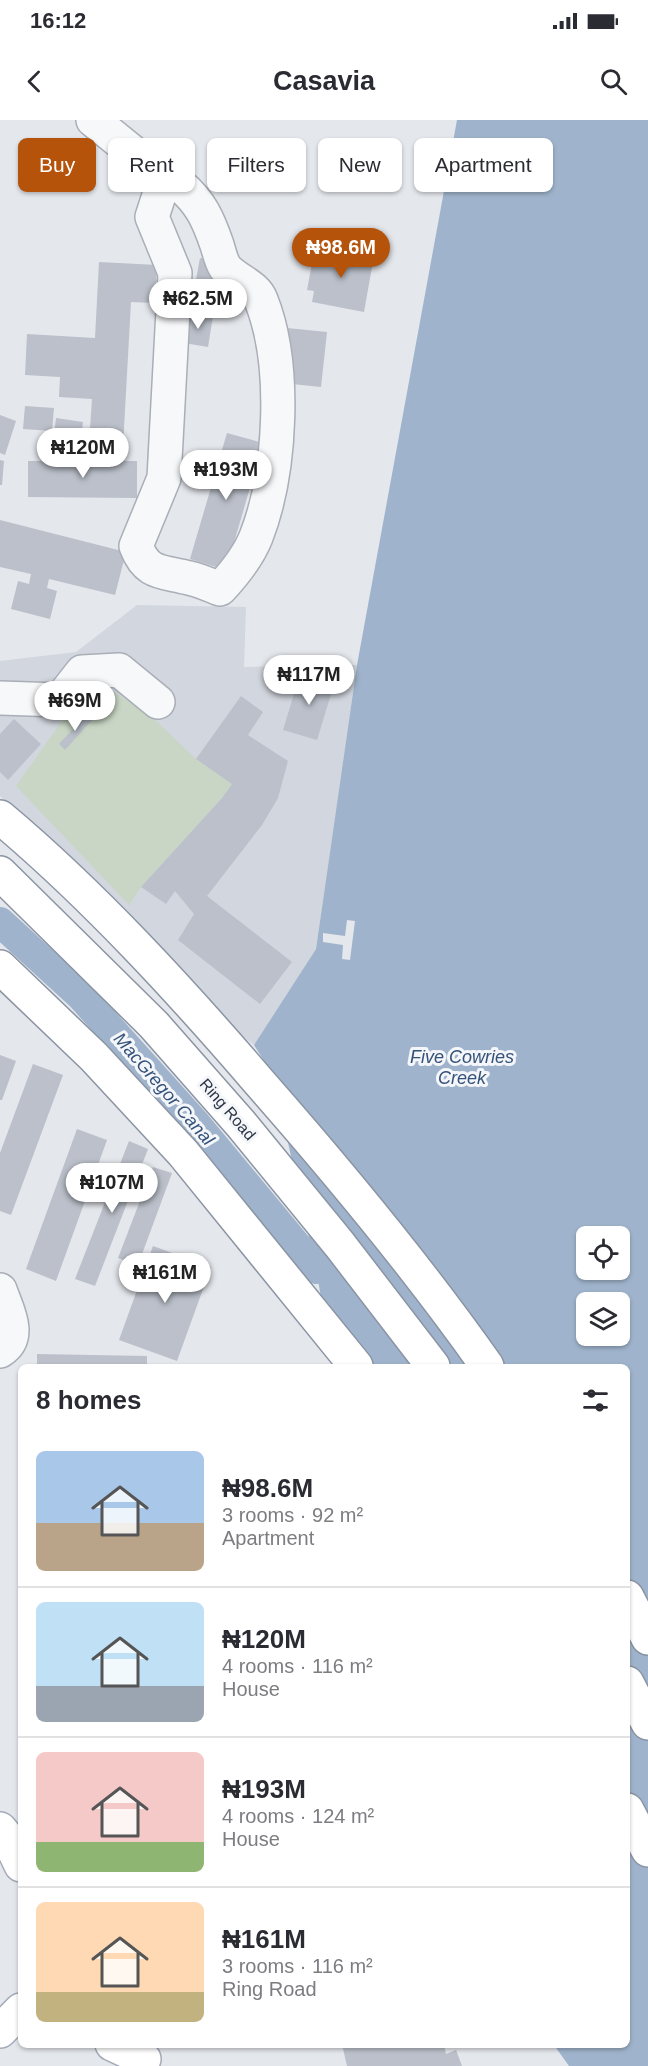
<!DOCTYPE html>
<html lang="en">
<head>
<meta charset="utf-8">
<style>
	:root { --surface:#fff; --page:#f2f2f3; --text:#2b2b33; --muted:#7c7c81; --line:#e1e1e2; --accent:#b45309 }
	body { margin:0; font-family:Arial,sans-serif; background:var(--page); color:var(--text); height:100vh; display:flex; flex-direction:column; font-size:22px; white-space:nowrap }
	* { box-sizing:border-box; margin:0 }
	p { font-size:20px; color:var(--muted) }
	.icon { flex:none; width:33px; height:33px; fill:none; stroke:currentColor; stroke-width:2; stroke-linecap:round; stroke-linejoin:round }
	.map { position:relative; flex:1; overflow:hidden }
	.sheet { position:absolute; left:18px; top:1244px; width:612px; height:684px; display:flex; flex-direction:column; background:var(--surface); border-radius:9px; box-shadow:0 2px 4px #0004 }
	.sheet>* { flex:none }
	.guide { position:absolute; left:18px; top:18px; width:612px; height:54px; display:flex; gap:12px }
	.controls { position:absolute; left:576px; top:1106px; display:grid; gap:12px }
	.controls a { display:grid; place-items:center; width:54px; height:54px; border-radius:9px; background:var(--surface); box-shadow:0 2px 4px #0004; font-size:30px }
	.price { position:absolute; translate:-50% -51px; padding:0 14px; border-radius:21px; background:#fff; color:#222; font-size:20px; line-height:39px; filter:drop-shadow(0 2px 3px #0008) }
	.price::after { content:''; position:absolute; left:50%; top:36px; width:18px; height:14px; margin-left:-9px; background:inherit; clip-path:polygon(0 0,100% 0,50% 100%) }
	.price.active { background:var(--accent); color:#fff }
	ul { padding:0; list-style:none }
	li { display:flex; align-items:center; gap:18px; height:150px; padding:0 18px }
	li+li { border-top:2px solid var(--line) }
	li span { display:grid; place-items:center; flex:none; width:168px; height:120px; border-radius:9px; color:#555 }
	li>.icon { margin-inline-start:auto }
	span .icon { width:72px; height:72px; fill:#fffc; stroke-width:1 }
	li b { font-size:26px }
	h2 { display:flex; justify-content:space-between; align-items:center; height:72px; padding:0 18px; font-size:26px }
	.tag { padding:0 21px; border-radius:9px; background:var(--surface); box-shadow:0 2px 4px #0004; font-size:21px; line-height:54px }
	.tag.active { background:var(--accent); color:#fff }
	.status { display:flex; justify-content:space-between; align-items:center; height:42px; padding:0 30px; background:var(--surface); direction:ltr }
	.status svg { height:16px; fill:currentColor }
	header { display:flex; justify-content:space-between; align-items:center; height:78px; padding:0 18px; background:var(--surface); font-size:27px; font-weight:700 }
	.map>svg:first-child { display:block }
	.built { fill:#d2d6de }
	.green { fill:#c9d6c5 }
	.water { fill:#9fb4cc; fill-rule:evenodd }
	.pier { fill:#e4e7ec }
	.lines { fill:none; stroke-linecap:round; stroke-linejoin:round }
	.canal { stroke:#9fb4cc; stroke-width:30 }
	.building { fill:#bbc0ca }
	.minor-casing { stroke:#a9aeb7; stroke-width:36 }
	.major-casing { stroke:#a3abb8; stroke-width:36 }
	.highway-casing { stroke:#8b94a3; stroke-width:36 }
	.minor { stroke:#f7f8fa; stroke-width:33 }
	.major { stroke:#fff; stroke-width:33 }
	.highway { stroke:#fff; stroke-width:33 }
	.labels { text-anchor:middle; stroke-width:6; stroke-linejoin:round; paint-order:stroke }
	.street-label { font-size:16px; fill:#2b3445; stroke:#f4f6f9 }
	.water-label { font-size:18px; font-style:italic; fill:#34527a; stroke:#f4f6f9 }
</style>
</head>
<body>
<div class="status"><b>16:12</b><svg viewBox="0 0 49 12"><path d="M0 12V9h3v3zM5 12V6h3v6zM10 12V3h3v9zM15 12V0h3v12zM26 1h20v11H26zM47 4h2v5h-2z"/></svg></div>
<header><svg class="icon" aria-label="back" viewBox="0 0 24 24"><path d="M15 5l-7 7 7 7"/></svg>Casavia<svg class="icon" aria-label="search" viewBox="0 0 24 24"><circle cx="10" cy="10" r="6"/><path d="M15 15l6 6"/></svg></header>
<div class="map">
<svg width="648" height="1946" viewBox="0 0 648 1946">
	<rect width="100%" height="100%" fill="#e4e7ec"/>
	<polygon class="built" points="137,485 246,487 244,547 357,545 316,829 254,925 243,917 0,676 0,541 76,532"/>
	<polygon class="green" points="93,557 154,599 196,639 232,664 222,678 141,767 129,785 16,666"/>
	<path class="water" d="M457,0H648V1946H569L554,1925L627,1924V1246H333L316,1149L273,955L254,925L316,829L357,545ZM586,1116H620V1149H586ZM586,1182H620V1215H586Z"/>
	<polygon class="pier" points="347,800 355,801 350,840 342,839 343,825 323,822 323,813 345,816"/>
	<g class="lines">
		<polyline class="canal" points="0,802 81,876 196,1004 316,1149"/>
	</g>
	<g class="building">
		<polygon points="321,127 374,136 364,192 312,182 314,171 307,170 313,138 319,139"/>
		<polygon points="200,138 222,142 214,191 191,187"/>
		<polygon points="99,142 157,145 155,183 131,182 123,326 89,324 92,279 59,277 60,257 25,255 27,214 95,218"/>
		<polygon points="189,192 213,196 208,227 184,223"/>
		<polygon points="287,208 327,212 321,267 282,263"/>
		<polygon points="25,286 54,288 52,311 23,309"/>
		<polygon points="0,295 16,301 5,335 0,333"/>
		<polygon points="56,298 83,302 79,334 52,330"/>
		<polygon points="227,313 263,323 226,450 190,439"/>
		<polygon points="0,340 4,341 2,365 0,365"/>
		<polygon points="28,341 137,341 137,378 28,377"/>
		<polygon points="0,400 126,432 115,475 49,459 47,468 57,471 50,499 11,489 18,461 29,464 31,454 0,447"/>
		<polygon points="301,551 335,561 317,620 283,610"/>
		<polygon points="241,576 263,592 248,615 288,641 278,678 262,705 207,776 292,842 260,884 178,820 194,794 175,771 166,784 141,767 222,678 232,664 196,639"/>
		<polygon points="86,595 92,600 65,630 59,624"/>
		<polygon points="14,599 41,624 8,660 0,652 0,614"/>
		<polygon points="0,935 16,941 2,980 0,980"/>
		<polygon points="33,944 63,955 11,1095 0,1091 0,1033"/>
		<polygon points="77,1009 107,1020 56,1161 26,1149"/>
		<polygon points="129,1021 148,1029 95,1166 75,1159"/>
		<polygon points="153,1047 172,1053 138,1145 118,1138"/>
		<polygon points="153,1126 211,1147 177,1241 119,1220"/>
		<polygon points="37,1234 147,1236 147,1246 37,1246"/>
		<polygon points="342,1924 444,1924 446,1934 456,1930 462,1946 347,1946"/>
	</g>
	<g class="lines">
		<defs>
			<g id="minor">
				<polyline points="93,0 135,34 162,66"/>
				<path d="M180,65C201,83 208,99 217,125C219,131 221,141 225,147C233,159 256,165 261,180C287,245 281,353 256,417C248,437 234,454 220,469C210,465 199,460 189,458C162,451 147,455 136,426L164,358L175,153L152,97L162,66Z"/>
				<polyline points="0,578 60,580 82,552 119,550 158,582"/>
				<path d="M0,1170C7,1190 23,1217 0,1231"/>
			</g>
			<g id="major">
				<polyline points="0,1709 9,1720 21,1745"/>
				<polyline points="0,1911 21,1890"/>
				<polyline points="112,1924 144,1939"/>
			</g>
			<g id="highway">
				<path d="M0,697C93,775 181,871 260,963C340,1054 418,1148 487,1246"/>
				<polyline points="0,753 154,905 241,1004 340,1125 433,1246"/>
				<polyline points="0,847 94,937 183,1033 356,1246"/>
				<polyline points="627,1477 648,1518"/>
				<polyline points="627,1563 648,1603"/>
				<polyline points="627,1690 648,1730"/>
			</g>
		</defs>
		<use href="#minor" class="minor-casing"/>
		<use href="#major" class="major-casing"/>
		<use href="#highway" class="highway-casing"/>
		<use href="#minor" class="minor"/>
		<use href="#major" class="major"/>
		<use href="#highway" class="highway"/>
	</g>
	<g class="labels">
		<g class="street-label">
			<text transform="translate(228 989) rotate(49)" y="6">Ring Road</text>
		</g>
		<g class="water-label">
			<text x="462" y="943">Five Cowries<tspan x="462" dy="21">Creek</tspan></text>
			<text transform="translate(164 969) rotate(49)" y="6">MacGregor Canal</text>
		</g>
	</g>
</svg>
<div class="controls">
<a><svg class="icon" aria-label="locate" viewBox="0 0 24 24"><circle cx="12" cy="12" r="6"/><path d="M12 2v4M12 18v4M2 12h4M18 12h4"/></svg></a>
<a><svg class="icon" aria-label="layers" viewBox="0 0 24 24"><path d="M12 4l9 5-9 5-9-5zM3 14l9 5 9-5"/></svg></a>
</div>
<b class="price active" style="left:341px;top:159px">₦98.6M</b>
<b class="price" style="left:198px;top:210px">₦62.5M</b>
<b class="price" style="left:83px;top:359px">₦120M</b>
<b class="price" style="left:226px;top:381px">₦193M</b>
<b class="price" style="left:309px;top:586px">₦117M</b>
<b class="price" style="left:75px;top:612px">₦69M</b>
<b class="price" style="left:112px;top:1094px">₦107M</b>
<b class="price" style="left:165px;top:1184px">₦161M</b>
<div class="guide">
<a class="tag active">Buy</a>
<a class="tag">Rent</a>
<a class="tag">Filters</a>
<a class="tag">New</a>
<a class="tag">Apartment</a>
</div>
<section class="sheet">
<h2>8 homes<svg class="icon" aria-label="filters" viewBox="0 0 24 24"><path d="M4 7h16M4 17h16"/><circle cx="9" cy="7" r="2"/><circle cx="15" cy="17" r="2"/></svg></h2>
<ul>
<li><span style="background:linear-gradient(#a9c7e8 60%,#b9a48a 0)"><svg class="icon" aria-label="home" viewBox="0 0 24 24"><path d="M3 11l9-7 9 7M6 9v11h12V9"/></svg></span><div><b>₦98.6M</b><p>3 rooms · 92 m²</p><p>Apartment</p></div></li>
<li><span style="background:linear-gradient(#bfe0f5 70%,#9aa5b1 0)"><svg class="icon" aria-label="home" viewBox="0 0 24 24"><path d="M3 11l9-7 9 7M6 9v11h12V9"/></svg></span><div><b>₦120M</b><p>4 rooms · 116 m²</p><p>House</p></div></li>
<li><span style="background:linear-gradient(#f6c9c9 75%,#8fb573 0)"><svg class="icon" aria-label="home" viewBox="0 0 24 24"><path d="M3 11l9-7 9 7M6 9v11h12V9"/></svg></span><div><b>₦193M</b><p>4 rooms · 124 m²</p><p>House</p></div></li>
<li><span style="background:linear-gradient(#ffd9b3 75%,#c2b280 0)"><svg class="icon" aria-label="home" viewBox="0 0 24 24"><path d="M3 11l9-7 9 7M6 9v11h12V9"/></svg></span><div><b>₦161M</b><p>3 rooms · 116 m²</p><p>Ring Road</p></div></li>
</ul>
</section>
</div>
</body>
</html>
